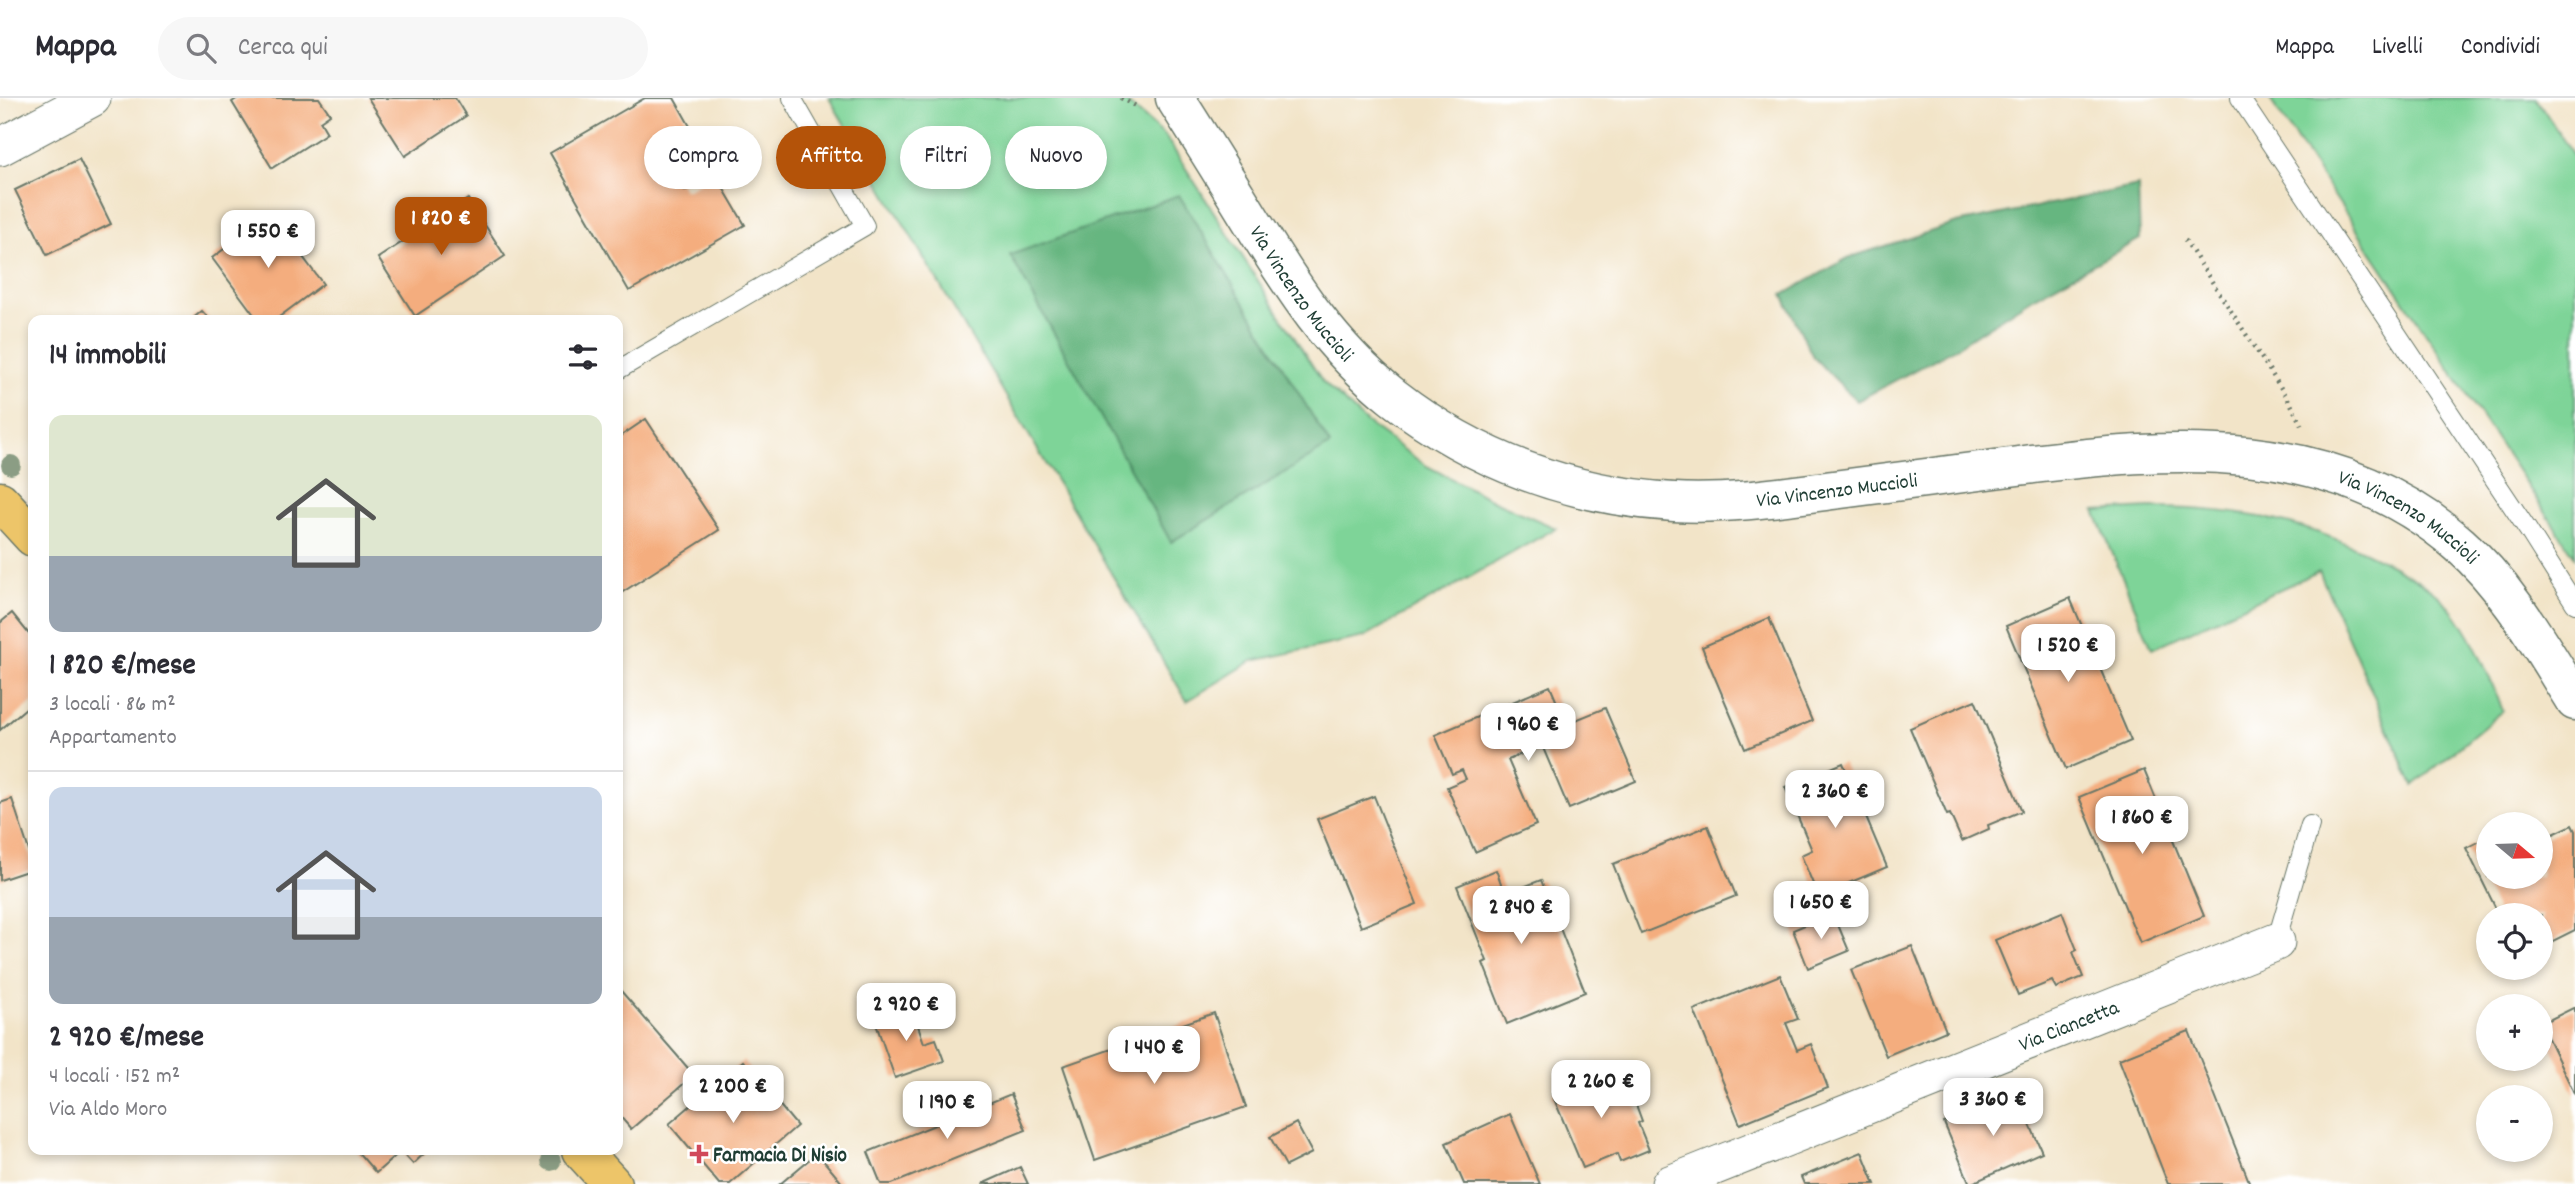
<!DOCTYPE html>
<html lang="it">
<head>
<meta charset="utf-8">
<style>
	:root { --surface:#fff; --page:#f7f7f7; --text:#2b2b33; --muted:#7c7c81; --line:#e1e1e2; --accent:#b45309 }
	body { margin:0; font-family:Dekko,sans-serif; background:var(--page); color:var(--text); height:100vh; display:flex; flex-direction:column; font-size:26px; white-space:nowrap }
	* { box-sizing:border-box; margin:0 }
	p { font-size:23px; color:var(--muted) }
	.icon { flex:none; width:38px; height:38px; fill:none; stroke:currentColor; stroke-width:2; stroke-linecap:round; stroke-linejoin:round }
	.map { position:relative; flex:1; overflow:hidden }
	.details { position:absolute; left:28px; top:217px; width:595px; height:840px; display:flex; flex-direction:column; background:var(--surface); border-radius:14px; box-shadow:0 4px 10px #0003 }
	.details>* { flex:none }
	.top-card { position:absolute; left:644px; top:28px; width:665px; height:63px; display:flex; gap:14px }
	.needle { width:46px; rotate:109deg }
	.tools { position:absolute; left:2476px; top:714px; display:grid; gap:14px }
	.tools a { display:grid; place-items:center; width:77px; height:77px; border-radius:50%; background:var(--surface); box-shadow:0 4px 10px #0003; font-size:35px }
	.price { position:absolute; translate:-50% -60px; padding:0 16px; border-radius:14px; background:#fff; color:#222; font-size:23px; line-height:46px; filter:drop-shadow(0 2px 4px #0008) }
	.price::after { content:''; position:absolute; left:50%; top:42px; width:21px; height:16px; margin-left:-10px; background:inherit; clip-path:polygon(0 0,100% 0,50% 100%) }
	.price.on { background:var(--accent); color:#fff }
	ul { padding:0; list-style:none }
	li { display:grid; align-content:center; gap:14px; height:371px; padding:0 21px }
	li+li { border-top:2px solid var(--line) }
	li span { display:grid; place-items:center; height:217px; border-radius:14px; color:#555 }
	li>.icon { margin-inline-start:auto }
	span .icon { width:126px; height:126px; fill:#fffc; stroke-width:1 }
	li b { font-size:30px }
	h2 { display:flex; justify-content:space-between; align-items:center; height:84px; padding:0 21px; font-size:30px }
	.tag { padding:0 24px; border-radius:32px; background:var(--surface); box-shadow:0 4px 10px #0003; font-size:24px; line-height:63px }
	.tag.on { background:var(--accent); color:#fff }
	header { display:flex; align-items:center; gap:42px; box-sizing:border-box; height:98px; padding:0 35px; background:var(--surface); border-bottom:2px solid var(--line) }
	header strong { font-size:33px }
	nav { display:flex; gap:38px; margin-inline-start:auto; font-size:24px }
	.search { width:490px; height:63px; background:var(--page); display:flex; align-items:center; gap:18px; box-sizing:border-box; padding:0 24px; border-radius:38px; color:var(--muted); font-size:26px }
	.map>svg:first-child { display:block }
	.green { fill:#7ed498; stroke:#4e8866; stroke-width:2 }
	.forest { fill:#66b680; stroke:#427a5a; stroke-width:2 }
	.building { fill:#f4ad7e }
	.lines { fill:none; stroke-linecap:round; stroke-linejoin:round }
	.service-casing { stroke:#697768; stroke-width:20 }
	.minor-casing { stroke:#697768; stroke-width:39 }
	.tertiary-casing { stroke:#697768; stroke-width:41 }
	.primary-casing { stroke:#697768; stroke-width:41 }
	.path { stroke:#697768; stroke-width:4.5; stroke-dasharray:2 5; stroke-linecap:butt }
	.service { stroke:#fff; stroke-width:18 }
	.minor { stroke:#fff; stroke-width:37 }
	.tertiary { stroke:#fff; stroke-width:38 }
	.primary { stroke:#edc569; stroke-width:38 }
	.tree { fill:#8b9d84 }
	.poi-dot { fill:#d1495b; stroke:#fff; stroke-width:2.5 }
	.labels { text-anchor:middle; stroke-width:5; stroke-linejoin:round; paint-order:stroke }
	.street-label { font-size:21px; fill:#1f3d34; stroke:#fff }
	.poi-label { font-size:21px; font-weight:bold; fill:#1f3d34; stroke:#fff; text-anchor:start }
</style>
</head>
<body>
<header>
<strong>Mappa</strong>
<div class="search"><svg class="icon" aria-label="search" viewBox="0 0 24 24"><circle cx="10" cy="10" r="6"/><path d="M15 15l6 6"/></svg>Cerca qui</div>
<nav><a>Mappa</a><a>Livelli</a><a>Condividi</a></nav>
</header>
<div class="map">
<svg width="2575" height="1086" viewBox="0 0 2575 1086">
	<rect width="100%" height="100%" fill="#fff"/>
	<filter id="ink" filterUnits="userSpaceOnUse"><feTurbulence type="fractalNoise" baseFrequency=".0143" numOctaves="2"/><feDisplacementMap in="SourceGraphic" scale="14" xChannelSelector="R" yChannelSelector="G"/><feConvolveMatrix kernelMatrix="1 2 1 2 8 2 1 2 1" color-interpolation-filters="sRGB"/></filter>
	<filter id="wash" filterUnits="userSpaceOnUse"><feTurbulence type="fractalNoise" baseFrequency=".00686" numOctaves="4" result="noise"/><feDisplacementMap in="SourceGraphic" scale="28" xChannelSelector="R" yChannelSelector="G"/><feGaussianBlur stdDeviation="1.57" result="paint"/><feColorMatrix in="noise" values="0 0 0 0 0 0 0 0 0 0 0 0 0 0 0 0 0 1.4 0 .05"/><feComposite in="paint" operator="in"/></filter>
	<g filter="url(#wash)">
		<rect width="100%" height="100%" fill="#f2e4c8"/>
		<g class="green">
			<polygon points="829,0 1122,0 1165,38 1323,284 1367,325 1425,367 1494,403 1556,430 1364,539 1252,563 1187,603"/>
			<polygon points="2269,0 2536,0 2575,60 2575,459"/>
			<path d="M2151,410C2243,410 2312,424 2393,468C2417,481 2440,495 2456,517C2477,547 2490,580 2503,613L2413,688L2319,473L2152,551L2095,413Z"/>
		</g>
		<g class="forest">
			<polygon points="2138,88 2140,141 2032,200 1952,252 1857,303 1813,259 1783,197 1848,160 1957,125"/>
			<polygon points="1179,97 1330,347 1171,444 1010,157"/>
		</g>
		<g id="blocks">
			<g class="building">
				<polygon points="238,0 319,0 330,16 320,23 327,35 272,70 232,4"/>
				<polygon points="368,0 455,0 466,18 405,58"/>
				<polygon points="645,0 674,0 696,39 665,58 685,93 715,76 745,127 629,193 550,55"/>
				<polygon points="79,61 111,126 47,157 15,92"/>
				<polygon points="468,101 505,158 415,218 378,160"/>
				<polygon points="271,116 323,186 275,222 258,222 212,160"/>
				<polygon points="202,213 210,222 191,222"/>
				<polygon points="646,321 719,432 618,497 618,340"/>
				<polygon points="2070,500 2131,643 2066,671 2006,528"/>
				<polygon points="12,515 33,541 33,604 0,632 0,525"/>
				<polygon points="1769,520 1812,623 1745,651 1702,549"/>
				<polygon points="1550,588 1566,626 1605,610 1636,683 1569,711 1538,638 1521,646 1524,655 1508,662 1536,727 1475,754 1447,689 1466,681 1462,672 1452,676 1435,637"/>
				<polygon points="1975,602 2022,713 1988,727 1989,731 1962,743 1950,716 1947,717 1910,630"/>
				<polygon points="1843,665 1887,769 1818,798 1801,757 1812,752 1785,689"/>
				<polygon points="2144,672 2204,818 2140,845 2079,699"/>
				<polygon points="1374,698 1417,806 1361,829 1317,721"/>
				<polygon points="12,701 33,765 33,771 0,782 0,705"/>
				<polygon points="2572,727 2575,733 2575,832 2541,849 2541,817 2499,817 2466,750 2488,739 2488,779 2541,779 2541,742"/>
				<polygon points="1708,728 1736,798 1641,836 1613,766"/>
				<polygon points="1496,772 1505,796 1541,782 1585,894 1507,926 1483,865 1487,863 1457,788"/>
				<polygon points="2062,814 2077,852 2073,854 2083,879 2056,890 2052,883 2018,897 1995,842"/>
				<polygon points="1833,815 1849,853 1808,870 1793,832"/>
				<polygon points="1912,848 1946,933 1886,958 1851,872"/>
				<polygon points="1780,877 1798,921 1786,925 1797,952 1811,946 1828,990 1740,1026 1694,912"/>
				<polygon points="621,893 694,977 631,1031 618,1016 618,895"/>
				<polygon points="911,907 924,945 936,941 944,963 895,980 874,920"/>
				<polygon points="2575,909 2575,997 2541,926"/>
				<polygon points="1214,915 1246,1009 1095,1062 1063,968"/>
				<polygon points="2189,933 2250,1086 2168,1086 2119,961"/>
				<polygon points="743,963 797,1028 730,1086 719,1086 669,1026"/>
				<polygon points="1613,970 1629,1006 1635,1004 1642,1023 1638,1025 1649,1052 1620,1064 1617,1056 1583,1070 1552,996"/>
				<polygon points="2016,994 2042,1054 1970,1086 1944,1025"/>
				<polygon points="1011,996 1026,1032 892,1086 881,1086 868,1054"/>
				<polygon points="1510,1016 1540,1086 1464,1086 1446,1045"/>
				<polygon points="1296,1025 1312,1055 1286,1068 1270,1039"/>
				<polygon points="356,1052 428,1052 413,1066 401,1053 376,1075"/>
				<polygon points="1862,1054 1875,1086 1804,1086 1801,1079"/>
				<polygon points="817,1055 843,1086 780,1086"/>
				<polygon points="1020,1069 1028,1086 982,1086"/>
			</g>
		</g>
	</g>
	<g filter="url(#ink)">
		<use href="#blocks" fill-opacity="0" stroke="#697768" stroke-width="2"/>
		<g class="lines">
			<defs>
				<g id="service">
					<polyline points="2240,0 2528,432 2575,506"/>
					<polyline points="618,272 865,128 792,0"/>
					<polyline points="2276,844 2310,727"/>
				</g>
				<g id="minor">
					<polyline points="0,49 92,0"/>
					<path id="s1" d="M1670,1086L2276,844"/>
				</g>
				<g id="tertiary">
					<path id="s2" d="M1175,0C1201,41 1226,81 1251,122C1293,190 1330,249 1393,299C1474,362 1571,398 1674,404C1727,407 1780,399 1833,392C1895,384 1956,376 2018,368C2173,348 2334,336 2460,447C2508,489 2541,549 2575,603"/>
				</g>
				<g id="primary">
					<polyline points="0,403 33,439"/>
					<polyline points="581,1052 612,1086"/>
				</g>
			</defs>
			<use href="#service" class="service-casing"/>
			<use href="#minor" class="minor-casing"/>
			<use href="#tertiary" class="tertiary-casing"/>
			<use href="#primary" class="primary-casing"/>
			<g class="path">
				<polyline points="1121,0 1139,10"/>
				<polyline points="2185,142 2290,304 2302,329"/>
			</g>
			<use href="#service" class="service"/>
			<use href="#minor" class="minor"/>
			<use href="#tertiary" class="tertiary"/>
			<use href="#primary" class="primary"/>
		</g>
		<g class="tree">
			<circle cx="11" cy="367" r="10"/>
			<circle cx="551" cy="1063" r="10"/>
		</g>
	</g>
	<path class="poi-dot" d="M695.5 1045.5h7v7h7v7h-7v7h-7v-7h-7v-7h7z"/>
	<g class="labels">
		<g class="street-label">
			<text dy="7" stroke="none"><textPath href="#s2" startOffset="233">Via Vincenzo Muccioli</textPath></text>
			<text dy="7" stroke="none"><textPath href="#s2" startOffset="840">Via Vincenzo Muccioli</textPath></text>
			<text dy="7" stroke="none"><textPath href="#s2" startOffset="1428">Via Vincenzo Muccioli</textPath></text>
			<text dy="7" stroke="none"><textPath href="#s1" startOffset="429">Via Ciancetta</textPath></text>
		</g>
		<g class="poi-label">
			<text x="713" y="1063">Farmacia Di Nisio</text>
		</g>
	</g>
</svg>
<div class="tools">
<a><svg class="needle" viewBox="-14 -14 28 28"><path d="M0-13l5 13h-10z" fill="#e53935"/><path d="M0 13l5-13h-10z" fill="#7c7c81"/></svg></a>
<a><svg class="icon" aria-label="locate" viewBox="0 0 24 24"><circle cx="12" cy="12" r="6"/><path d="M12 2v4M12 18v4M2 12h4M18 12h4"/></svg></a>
<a>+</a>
<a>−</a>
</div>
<b class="price on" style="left:441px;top:159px">1 820 €</b>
<b class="price" style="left:268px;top:172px">1 550 €</b>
<b class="price" style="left:2068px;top:586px">1 520 €</b>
<b class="price" style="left:1528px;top:665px">1 960 €</b>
<b class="price" style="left:1835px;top:732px">2 360 €</b>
<b class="price" style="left:2142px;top:758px">1 860 €</b>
<b class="price" style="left:1821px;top:843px">1 650 €</b>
<b class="price" style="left:1521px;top:848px">2 840 €</b>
<b class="price" style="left:906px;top:945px">2 920 €</b>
<b class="price" style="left:1154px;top:988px">1 440 €</b>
<b class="price" style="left:1601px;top:1022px">2 260 €</b>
<b class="price" style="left:733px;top:1027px">2 200 €</b>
<b class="price" style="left:1993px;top:1040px">3 360 €</b>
<b class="price" style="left:947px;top:1043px">1 190 €</b>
<div class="top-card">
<a class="tag">Compra</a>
<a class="tag on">Affitta</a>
<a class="tag">Filtri</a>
<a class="tag">Nuovo</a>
</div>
<section class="details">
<h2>14 immobili<svg class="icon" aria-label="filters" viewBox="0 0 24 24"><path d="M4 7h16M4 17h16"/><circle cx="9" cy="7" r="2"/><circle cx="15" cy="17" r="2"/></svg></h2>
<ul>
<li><span style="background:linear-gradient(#dfe7d0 65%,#9aa5b1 0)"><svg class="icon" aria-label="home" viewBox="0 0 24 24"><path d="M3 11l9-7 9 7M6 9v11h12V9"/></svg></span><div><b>1 820 €/mese</b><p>3 locali · 86 m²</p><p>Appartamento</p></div></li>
<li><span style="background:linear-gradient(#c9d6e8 60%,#9aa5b1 0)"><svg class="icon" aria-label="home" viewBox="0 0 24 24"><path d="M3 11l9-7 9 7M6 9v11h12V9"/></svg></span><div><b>2 920 €/mese</b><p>4 locali · 152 m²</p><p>Via Aldo Moro</p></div></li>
</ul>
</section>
</div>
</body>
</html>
